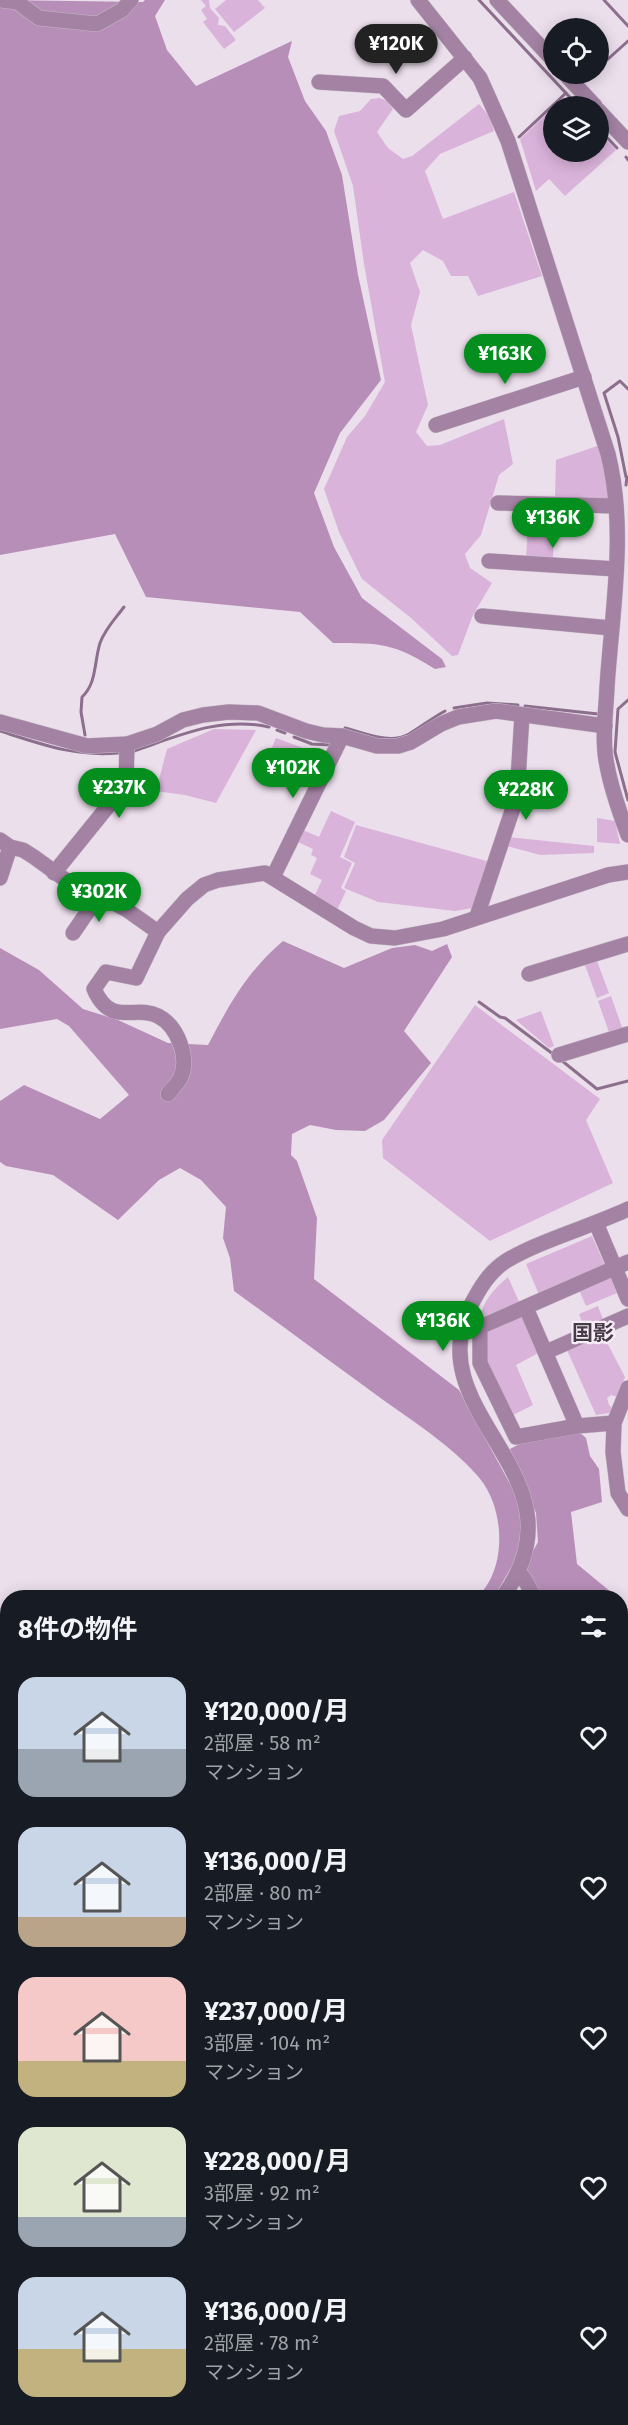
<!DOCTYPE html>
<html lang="ja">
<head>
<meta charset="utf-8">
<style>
	:root { --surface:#171b24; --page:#242831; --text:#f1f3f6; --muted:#9ea1a6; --accent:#038e1e }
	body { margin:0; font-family:"Fira Sans","Noto Sans JP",sans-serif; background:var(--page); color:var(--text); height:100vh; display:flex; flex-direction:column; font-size:22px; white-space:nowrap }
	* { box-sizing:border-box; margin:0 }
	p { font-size:20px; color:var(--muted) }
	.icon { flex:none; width:33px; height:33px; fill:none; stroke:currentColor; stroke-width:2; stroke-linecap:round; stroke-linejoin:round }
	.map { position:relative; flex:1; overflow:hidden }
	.sheet { position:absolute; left:0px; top:1590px; width:628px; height:836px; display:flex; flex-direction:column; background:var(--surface); border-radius:24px 24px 0 0; box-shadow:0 3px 15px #0003 }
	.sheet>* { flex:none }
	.buttons { position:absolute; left:543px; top:18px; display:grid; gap:12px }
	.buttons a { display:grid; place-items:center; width:66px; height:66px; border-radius:50%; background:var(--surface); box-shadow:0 3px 15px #0003; font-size:30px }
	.price { position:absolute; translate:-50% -51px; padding:0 14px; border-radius:21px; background:var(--accent); color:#fff; font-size:20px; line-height:39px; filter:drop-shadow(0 2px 3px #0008) }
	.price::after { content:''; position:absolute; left:50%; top:36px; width:18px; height:14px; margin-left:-9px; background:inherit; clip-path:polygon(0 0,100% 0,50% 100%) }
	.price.active { background:#222; color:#fff }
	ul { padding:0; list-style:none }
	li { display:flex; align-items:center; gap:18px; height:150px; padding:0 18px }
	li span { display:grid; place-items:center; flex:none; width:168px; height:120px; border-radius:18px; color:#555 }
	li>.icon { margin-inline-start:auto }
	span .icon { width:72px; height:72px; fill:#fffc; stroke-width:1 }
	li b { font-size:26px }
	h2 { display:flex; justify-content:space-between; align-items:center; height:72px; padding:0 18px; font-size:26px }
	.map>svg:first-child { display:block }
	.green { fill:#dab3da }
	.forest { fill:#b78eb8 }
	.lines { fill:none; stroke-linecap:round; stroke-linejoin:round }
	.stream { stroke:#8c6e8d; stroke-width:3 }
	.minor-casing { stroke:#c6bac6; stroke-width:16 }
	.highway-casing { stroke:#c6bac6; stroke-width:20 }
	.minor { stroke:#a382a3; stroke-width:15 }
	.highway { stroke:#530c57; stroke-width:18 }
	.labels { text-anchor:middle; stroke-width:4.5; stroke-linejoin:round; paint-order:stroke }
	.quarter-label { font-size:21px; font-weight:bold; fill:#463c46; stroke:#f9ecfa }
</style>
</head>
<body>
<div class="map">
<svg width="628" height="2425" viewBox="0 0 628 2425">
	<rect width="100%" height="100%" fill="#ecdfec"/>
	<g class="green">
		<polygon points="201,0 209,0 210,8 219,18 218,25 225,26 236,40 224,49 203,22 207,19 201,10 206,6"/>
		<polygon points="226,0 258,0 265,8 234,32 215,9"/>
		<polygon points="380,98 389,102 393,109 377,132 388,148 403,159 412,156 479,104 489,116 494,131 440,154 425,171 443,219 514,192 542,276 478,296 468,276 451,276 443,261 423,250 410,263 420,292 411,325 428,405 416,432 427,446 440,445 504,419 513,464 499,475 481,535 465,554 470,568 492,583 473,615 458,655 452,656 411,618 362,579 339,532 324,489 347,437 365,416 385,382 364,264 353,186 334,131 339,116 360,111 371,99"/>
		<polygon points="553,108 554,152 598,152 599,132 616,150 565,196 549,179 536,191 520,139"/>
		<polygon points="600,445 610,501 555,498 556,460"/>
		<polygon points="529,510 568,512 567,529 554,529 553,560 526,558"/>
		<polygon points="214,729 256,730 216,803 185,795 156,791 167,749"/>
		<polygon points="276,738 317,753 327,752 308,785 265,764"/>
		<polygon points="331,811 355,822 340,857 352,863 341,888 346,891 336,912 312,901 322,880 310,874 317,858 311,855 313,849 298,842 303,830 319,837"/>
		<polygon points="597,818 615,821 620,844 597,842"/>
		<polygon points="356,825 490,862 473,908 455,911 378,902 344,888 355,863 344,857"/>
		<polygon points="508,837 594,846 594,853 540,855 507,846"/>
		<polygon points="597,961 609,993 597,998 585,965"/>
		<polygon points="611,996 623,1030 610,1035 598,1001"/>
		<polygon points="475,1005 600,1099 586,1120 613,1183 490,1241 383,1158 382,1140"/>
		<polygon points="541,1011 554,1046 549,1048 516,1020"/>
		<polygon points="592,1236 606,1268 540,1297 526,1264"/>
		<polygon points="610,1276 617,1293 586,1306 579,1290"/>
		<path d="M508,1277L521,1306L478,1325C481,1304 492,1290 508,1277Z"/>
		<polygon points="598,1306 604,1322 585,1330 579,1314"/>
		<polygon points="525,1312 542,1351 516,1365 533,1405 511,1416 485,1363 484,1332"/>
		<polygon points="603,1335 625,1377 618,1397 611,1395 607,1398 609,1405 613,1409 609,1413 596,1415 567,1350"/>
	</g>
	<g class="forest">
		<path d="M0,0L143,2L145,0H165L155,16L167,50L196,86L292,41L288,57L305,101L326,131L342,175L358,275L381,380L340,433L314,493L334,547L362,598L442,659L446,667L435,669C394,643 380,643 333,643L300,612L146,597L115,534L0,555Z"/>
		<path d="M283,941L344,968L392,948L415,945L432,951L447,944L452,957L404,1031L431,1063L384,1120L365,1131L336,1130L310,1125L292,1134L291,1155L297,1161L317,1218L314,1279L459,1390L516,1495L520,1512L521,1527L519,1548L513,1564L494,1597H477C507,1570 505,1511 481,1480C458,1451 416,1423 386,1402C335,1365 285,1328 234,1291L230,1258L223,1238L226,1207L201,1180L180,1168L159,1180L118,1220L53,1175L6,1166L0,1162V1101L24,1085L100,1119L129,1095L69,1026L57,1019L0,1029V948L39,970L83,1009L118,1020L168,1043L208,1045C230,1003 247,972 283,941Z"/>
		<polygon points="578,1431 586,1438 590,1456 599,1469 602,1502 571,1512 577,1564 617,1597 536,1597 525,1573 528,1560 538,1542 536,1513 510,1449 529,1439"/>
		<polygon points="621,1601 628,1609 628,1661 621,1657"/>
		<path d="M621,2040C628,2056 628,2069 621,2084Z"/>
		<polygon points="621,2105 628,2116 628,2221 621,2230"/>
		<polygon points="621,2363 628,2363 628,2425 417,2425 412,2419 621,2418"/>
	</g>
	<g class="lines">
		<g class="stream">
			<polyline points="479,0 578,106"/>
			<polyline points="604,0 628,26"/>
			<polyline points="598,68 628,41"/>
			<polyline points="587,79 593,74"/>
			<polyline points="598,128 617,148"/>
			<polyline points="519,137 566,93"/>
			<polyline points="626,157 628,160"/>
			<polyline points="626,477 618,437 604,393 620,381 628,389"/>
			<polyline points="626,485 627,477"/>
			<polyline points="628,700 618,709 615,752 628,800"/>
			<polyline points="525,706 598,714"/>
			<polyline points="454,708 487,703 518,705"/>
			<path d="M345,728C365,733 390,745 409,734C421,727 432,718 445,711"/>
			<polyline points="277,730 285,733"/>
			<path d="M0,731C41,744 75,757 118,753"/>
			<path d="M85,735L81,712L82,697C97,683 94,662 100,643C105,629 115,619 124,607"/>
			<polyline points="294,737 312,744 331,745"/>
			<path d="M134,751C178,736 221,716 269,727"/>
			<polyline points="479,1002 500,1017 505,1018 553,1054"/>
			<polyline points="561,1060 597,1089 628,1081"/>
			<polyline points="2,1857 8,1862"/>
			<polyline points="0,2132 8,2134"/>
		</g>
		<defs>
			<g id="minor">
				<polyline points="1,0 17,2 39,18 97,24 122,10 131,0"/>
				<path d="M418,0L480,78L508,141L608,454C627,530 612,610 607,687C606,711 602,737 606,760C610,786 619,811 628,835"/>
				<polyline points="497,0 554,61"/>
				<polyline points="565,74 595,106"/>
				<polyline points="319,82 383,86 406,110 465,58"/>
				<polyline points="598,110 628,142"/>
				<polyline points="436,425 584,377"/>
				<polyline points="498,503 616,506"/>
				<polyline points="489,561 616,569"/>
				<polyline points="482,616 611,628"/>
				<polyline points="0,722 87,746 127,744 157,734 183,720 203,715 229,712 258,713 306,731 323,735 342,736 377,746 398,746 411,742 441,724 458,717 496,711 605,726"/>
				<polyline points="0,840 10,847 23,850 34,857 74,886 99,895 127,910 158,932"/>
				<polyline points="54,873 126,784 127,744"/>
				<polyline points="273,877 342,736"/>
				<polyline points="0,878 10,847"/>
				<polyline points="477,916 517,796 522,715"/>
				<polyline points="73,933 99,895"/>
				<polyline points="529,974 628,944"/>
				<polyline points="559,1055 628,1034"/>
				<path d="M168,1094C172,1089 177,1084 180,1079C190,1059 178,1026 158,1016C135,1004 111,1028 94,989L106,972L136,978L158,932L187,899L204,885L218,880L265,873L354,928L371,936L395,938L443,929L608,875L628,872"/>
				<polyline points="596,1223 628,1299"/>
				<polyline points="526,1308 577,1426"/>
				<polyline points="546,1352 628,1316"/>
				<polyline points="628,1388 614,1423 613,1452 618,1493 628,1509"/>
				<polyline points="614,1423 577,1426 516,1437 480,1363 480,1327 628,1262"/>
				<polyline points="523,1577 535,1598"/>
				<path d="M502,1598C592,1476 417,1417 470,1307C479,1289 489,1272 506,1261C541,1240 590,1227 628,1209"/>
				<polyline points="0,1841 8,1848"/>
				<polyline points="621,2155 628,2150"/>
				<polyline points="621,2167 628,2163"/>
				<polyline points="621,2291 628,2290"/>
				<polyline points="621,2329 628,2331"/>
				<polyline points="197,2425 199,2418"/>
			</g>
			<g id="highway">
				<polyline points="621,2388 628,2388"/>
				<polyline points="430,2425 464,2418"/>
			</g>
		</defs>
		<use href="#minor" class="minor-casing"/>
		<use href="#highway" class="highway-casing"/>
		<use href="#minor" class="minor"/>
		<use href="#highway" class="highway"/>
	</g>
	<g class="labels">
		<g class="quarter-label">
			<text x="593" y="1340">国影</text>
		</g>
	</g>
</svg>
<div class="buttons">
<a><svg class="icon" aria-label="locate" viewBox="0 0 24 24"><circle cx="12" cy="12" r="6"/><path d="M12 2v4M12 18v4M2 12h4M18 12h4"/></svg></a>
<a><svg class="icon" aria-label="layers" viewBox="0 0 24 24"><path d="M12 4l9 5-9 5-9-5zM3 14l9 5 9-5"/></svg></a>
</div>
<b class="price active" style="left:396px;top:75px">¥120K</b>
<b class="price" style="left:505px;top:385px">¥163K</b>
<b class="price" style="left:553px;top:549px">¥136K</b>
<b class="price" style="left:293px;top:799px">¥102K</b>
<b class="price" style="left:119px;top:819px">¥237K</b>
<b class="price" style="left:526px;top:821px">¥228K</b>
<b class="price" style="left:99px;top:923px">¥302K</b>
<b class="price" style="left:443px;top:1352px">¥136K</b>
<section class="sheet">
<h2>8件の物件<svg class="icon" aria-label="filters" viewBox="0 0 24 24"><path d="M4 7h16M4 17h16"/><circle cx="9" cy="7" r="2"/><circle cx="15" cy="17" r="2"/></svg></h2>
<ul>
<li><span style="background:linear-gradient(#c9d6e8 60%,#9aa5b1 0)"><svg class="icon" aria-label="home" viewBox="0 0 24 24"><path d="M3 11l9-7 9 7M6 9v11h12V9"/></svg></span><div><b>¥120,000/月</b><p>2部屋 · 58 m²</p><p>マンション</p></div><svg class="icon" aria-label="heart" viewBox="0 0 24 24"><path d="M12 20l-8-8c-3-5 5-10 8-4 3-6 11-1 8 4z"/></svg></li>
<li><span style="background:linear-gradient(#c9d6e8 75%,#b9a48a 0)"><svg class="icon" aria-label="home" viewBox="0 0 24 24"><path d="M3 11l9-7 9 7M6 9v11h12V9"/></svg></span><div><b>¥136,000/月</b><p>2部屋 · 80 m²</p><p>マンション</p></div><svg class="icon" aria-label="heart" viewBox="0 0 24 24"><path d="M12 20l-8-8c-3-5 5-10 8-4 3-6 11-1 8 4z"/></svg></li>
<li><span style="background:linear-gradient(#f6c9c9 70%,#c2b280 0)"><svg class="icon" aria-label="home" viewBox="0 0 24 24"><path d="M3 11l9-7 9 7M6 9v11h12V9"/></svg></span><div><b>¥237,000/月</b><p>3部屋 · 104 m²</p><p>マンション</p></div><svg class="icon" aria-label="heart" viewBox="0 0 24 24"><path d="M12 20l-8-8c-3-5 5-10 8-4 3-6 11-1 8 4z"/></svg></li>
<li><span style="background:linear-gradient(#dfe7d0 75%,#9aa5b1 0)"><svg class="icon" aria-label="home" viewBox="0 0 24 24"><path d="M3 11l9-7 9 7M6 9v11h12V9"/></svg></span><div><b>¥228,000/月</b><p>3部屋 · 92 m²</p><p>マンション</p></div><svg class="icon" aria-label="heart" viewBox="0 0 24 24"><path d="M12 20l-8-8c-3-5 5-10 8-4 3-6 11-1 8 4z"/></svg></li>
<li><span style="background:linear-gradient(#c9d6e8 60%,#c2b280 0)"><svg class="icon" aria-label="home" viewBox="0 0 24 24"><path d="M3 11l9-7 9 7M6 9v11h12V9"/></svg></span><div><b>¥136,000/月</b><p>2部屋 · 78 m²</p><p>マンション</p></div><svg class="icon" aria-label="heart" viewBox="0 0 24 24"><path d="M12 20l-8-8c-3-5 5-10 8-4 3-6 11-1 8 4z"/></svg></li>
</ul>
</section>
</div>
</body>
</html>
